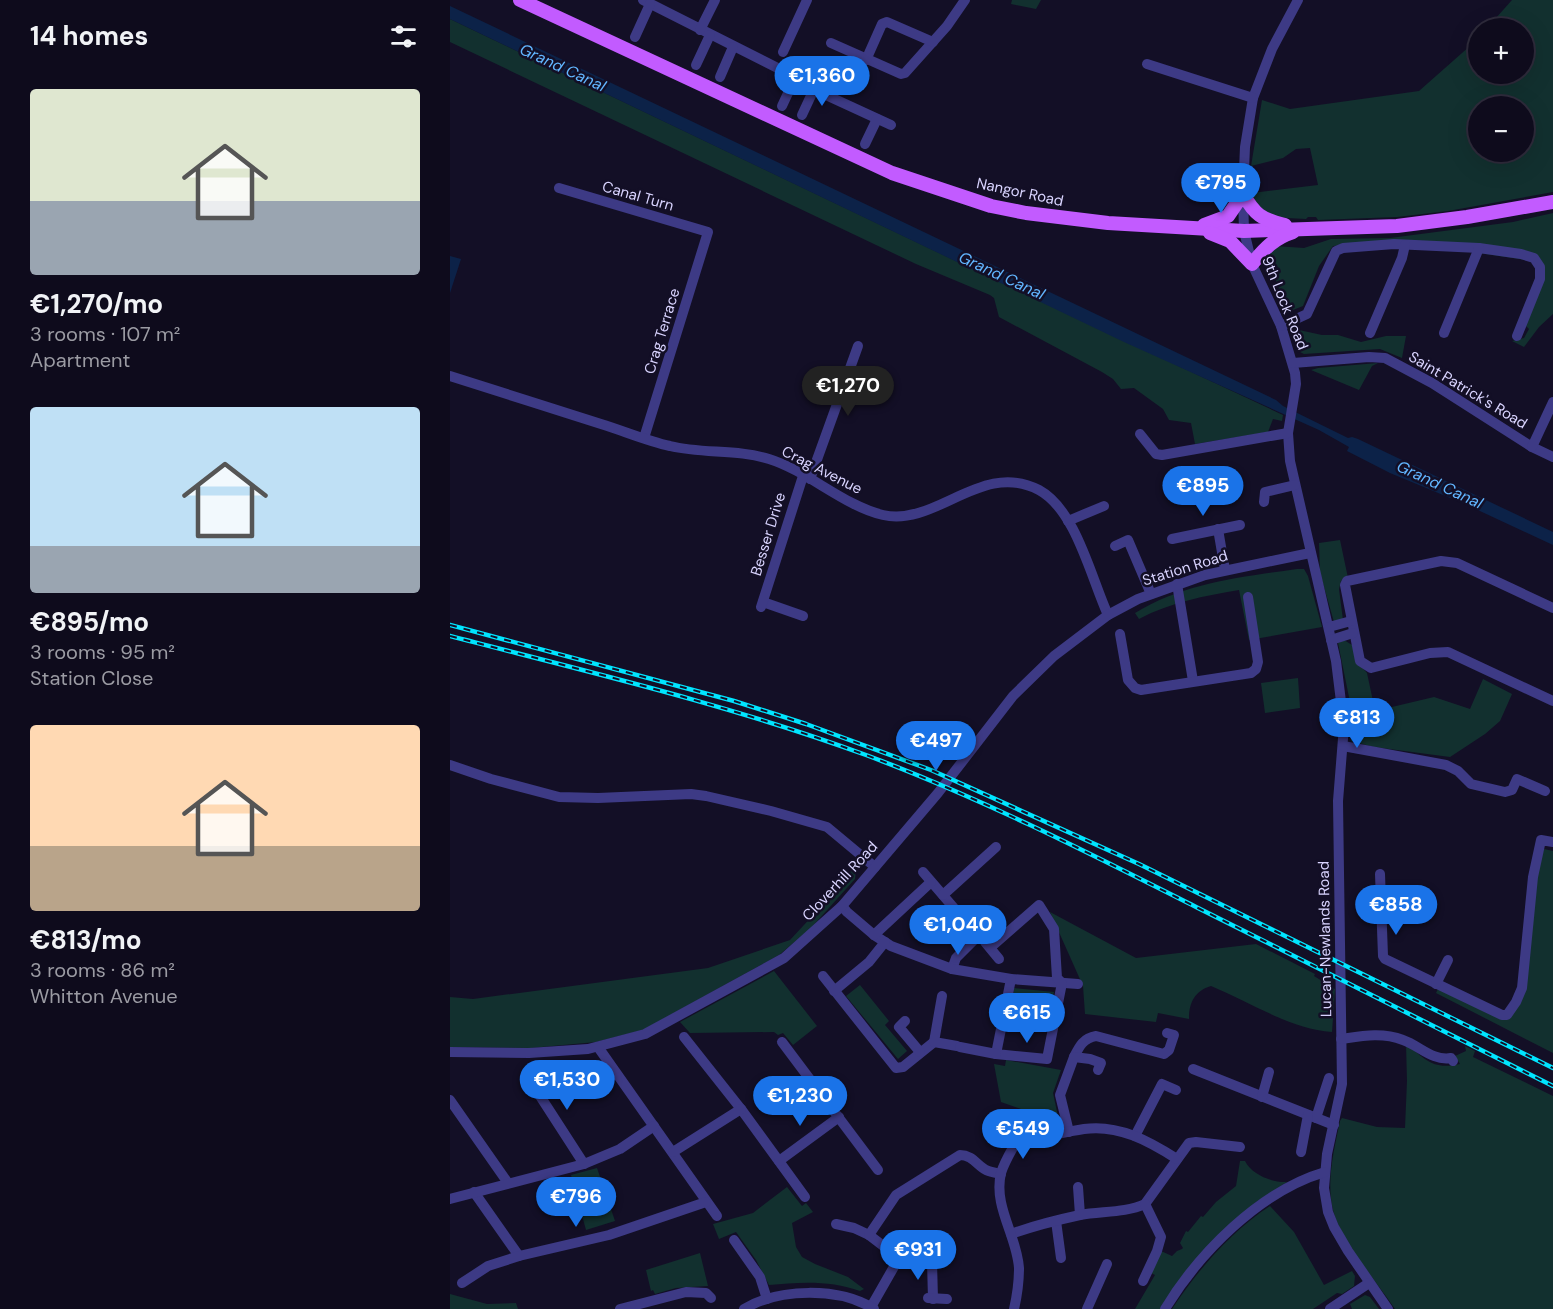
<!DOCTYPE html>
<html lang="en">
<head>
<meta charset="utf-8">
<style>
	:root { --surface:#0e0b1c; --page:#171425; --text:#f1f3f6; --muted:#9b9ba3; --line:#2e2b3b; --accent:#1a73e8 }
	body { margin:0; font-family:"DM Sans",sans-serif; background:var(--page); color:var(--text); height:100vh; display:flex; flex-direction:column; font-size:22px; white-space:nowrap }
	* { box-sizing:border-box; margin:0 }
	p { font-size:20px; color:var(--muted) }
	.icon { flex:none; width:33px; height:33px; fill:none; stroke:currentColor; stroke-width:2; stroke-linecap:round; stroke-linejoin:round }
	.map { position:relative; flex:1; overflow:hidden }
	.sheet { display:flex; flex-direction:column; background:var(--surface); width:450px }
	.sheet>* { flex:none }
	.fabs { position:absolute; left:1018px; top:18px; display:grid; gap:12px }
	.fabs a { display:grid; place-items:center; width:66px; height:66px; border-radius:50%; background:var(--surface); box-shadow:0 6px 24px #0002,0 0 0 2px var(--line); font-size:30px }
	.price { position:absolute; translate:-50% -51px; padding:0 14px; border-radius:21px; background:var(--accent); color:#fff; font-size:20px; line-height:39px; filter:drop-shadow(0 2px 3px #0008) }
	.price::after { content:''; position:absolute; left:50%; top:36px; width:18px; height:14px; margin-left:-9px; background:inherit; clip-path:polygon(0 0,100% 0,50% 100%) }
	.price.selected { background:#222; color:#fff }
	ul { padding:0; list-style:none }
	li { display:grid; align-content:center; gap:12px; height:318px; padding:0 30px }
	li span { display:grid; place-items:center; height:186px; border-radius:6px; color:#555 }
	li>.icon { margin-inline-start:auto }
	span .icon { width:108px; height:108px; fill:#fffc; stroke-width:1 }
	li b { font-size:26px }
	h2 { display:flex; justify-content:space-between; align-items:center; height:72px; padding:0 30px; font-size:26px }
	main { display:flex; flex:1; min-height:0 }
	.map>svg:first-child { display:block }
	.green { fill:#12302f; fill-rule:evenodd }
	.water { fill:#0c2248 }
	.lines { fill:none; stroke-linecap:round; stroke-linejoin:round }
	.minor { stroke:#3d3a85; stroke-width:10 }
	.major { stroke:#c25bff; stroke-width:14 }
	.rail-casing { stroke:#00e5ff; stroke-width:4.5 }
	.rail { stroke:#130f26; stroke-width:2; stroke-dasharray:7; stroke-linecap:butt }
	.labels { text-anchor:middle; stroke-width:5; stroke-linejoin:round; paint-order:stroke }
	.street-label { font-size:15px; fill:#d9d4ff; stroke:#130f26 }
	.water-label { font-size:16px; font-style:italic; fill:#62b6ff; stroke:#130f26 }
</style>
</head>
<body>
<main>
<section class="sheet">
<h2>14 homes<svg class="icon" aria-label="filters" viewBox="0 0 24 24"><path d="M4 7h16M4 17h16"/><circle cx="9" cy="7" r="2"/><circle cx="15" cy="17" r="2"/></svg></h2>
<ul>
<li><span style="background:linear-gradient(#dfe7d0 60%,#9aa5b1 0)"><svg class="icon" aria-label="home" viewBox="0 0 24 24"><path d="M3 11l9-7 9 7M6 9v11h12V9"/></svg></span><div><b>€1,270/mo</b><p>3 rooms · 107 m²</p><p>Apartment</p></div></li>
<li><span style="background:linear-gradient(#bfe0f5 75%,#9aa5b1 0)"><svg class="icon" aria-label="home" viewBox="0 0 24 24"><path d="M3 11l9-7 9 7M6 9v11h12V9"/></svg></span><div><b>€895/mo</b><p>3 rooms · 95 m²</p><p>Station Close</p></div></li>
<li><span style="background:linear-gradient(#ffd9b3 65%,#b9a48a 0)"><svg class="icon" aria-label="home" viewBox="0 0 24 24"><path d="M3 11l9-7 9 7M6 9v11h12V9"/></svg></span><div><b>€813/mo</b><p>3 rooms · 86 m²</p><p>Whitton Avenue</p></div></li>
</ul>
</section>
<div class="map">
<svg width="1103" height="1309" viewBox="0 0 1103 1309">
	<rect width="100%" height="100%" fill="#130f26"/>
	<g class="green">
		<polygon points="562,0 591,0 586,9 561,4"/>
		<path d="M1062,0H1103V192L998,211L947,217L868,220L866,217H858L856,219C833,218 810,218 802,193L868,185L860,148L846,149L833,158L801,166L812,100L840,109L969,91L1029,38V74H1074V28H1037ZM1029,106H1074V152H1029Z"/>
		<polygon points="0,19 556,285 833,415 832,421 823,419 818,432 745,444 741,423 719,420 713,409 684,388 671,389 663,379 652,372 549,317 544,298 540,295 466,264 0,42"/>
		<polygon points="1103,213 1103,314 1089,327 1074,347 1062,341 1074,338 1079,329 1075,325 1089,262 954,242 883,246 869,266 853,306 838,312 817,258 820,249 825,246 854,248 881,239 940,238 1063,222"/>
		<polygon points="849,330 872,335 888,335 911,342 936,336 956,336 952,358 930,349 854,354 848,351 843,337"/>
		<polygon points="928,363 922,366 909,390 861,370 868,368"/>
		<polygon points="890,540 898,578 891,581 889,589 893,620 884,622 870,573 869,543"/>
		<path d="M847,569H854L858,576L872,627L799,640L789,590C754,596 721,602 689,619L685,613C734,583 791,577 847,569Z"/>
		<polygon points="894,640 902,645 907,662 917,673 923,701 900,702 888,643"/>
		<polygon points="848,678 850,708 815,713 811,683"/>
		<polygon points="1033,679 1062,694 1050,721 1035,734 1000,757 924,747 901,741 901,733 904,729 925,730 925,711 984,697 1020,709"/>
		<polygon points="1094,849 1103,851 1103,1053 986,993 988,989 1051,1018 1067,1005 1086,873"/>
		<polygon points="407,862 405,879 360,929 329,955 193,1030 146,1042 81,1048 0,1047 0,997 23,999 258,968 340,940 393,883"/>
		<path d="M600,912L686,958L806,944L865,974L864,976L885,989L882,1032C839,1029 801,1002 761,986C745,991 739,1002 739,1019L708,1013L706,1022L635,1014L633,986Z"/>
		<polygon points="324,971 367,1026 343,1045 333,1033 328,1035 324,1032 240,1033 230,1022"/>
		<polygon points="410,985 439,1021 435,1025 457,1051 448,1059 396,996"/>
		<polygon points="564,988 604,992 598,1029 560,1022"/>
		<path d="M956,1044C977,1060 982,1070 1010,1064L1005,1056L1016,1051L1015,1046L1025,1051L1023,1057L1103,1096V1309H945C927,1282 890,1240 883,1210C876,1181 884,1150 890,1121L892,1118L927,1127L955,1128L957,1081Z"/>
		<polygon points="556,1060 611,1070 603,1093 609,1121 605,1129 573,1132 571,1109 551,1102 544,1064 555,1066"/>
		<path d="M790,1161H795C801,1174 822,1183 837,1182L806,1202L715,1300L710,1309H685L705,1275L701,1273L711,1251L722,1256L727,1251L732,1249L733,1248L730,1243L736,1231L738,1232L751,1216L753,1217L766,1202L786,1186Z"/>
		<polygon points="147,1168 165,1221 136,1230 121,1175"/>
		<path d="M337,1187L352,1206L356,1203L363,1212L342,1223L346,1247L352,1257L365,1264L398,1277L414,1289L410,1291C381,1280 349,1282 319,1285L306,1260L286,1232L269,1239L263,1224L303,1213Z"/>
		<path d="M820,1206L844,1232L874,1285L902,1271L905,1276L904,1286L892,1294L887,1293L863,1309H722C748,1270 780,1232 820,1206Z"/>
		<polygon points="250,1253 258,1286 226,1288 205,1294 203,1290 201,1291 196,1270"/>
		<polygon points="0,1294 37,1304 66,1303 68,1309 0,1309"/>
		<polygon points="915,1295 920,1297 929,1309 902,1309 900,1304"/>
	</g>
	<g class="water">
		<polygon points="0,6 826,400 833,406 898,438 902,437 908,439 1103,532 1103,545 1017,505 940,473 897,451 899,447 869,430 674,342 0,19"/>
		<polygon points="0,256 11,259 0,293"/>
	</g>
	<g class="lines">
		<g class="minor">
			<polyline points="193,0 371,90 378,96 441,125"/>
			<polyline points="848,0 822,49 803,98 795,147 793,194 794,231 802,264 831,326 845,373 846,384 838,433 840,461 886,661 894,726 888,801 892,1084 877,1154 874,1188 878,1212 884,1227 898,1251 938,1309"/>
			<polyline points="250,30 265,0"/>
			<polyline points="185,37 200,4"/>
			<polyline points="381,43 451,74 455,73 497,26 515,0"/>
			<polyline points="333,52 357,0"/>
			<polyline points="416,60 432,24 437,22 483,42"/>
			<polyline points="697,64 803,98"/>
			<polyline points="246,65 260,35"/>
			<polyline points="270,77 283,47"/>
			<polyline points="332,106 345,78"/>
			<polyline points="352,115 365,87"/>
			<polyline points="415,144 427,119"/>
			<polyline points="109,188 258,232 194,438"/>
			<polyline points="831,326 857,314 886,251 893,248 944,244 1029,248 1071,254 1084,258 1090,267 1090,279 1067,336"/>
			<polyline points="920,333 952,258 955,245"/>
			<polyline points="994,333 1029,248"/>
			<polyline points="843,363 919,357 935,358 982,383 1082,447 1103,457"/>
			<path d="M0,376C50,392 101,408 151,424C174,431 197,441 220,446C253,454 287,449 319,459C358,471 394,506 433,515C487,527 531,460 589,490C626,510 641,578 658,615"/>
			<polyline points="690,434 706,454 712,455 838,433"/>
			<polyline points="1082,447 1103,402"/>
			<polyline points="360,479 408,346"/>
			<polyline points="814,502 815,492 845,485"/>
			<polyline points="618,521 654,506"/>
			<polyline points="768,529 775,570"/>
			<polyline points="722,539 790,525"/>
			<polyline points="665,546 678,540 701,594"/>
			<polyline points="727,584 743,681"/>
			<polyline points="313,602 353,616"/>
			<polyline points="311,607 353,476"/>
			<polyline points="1103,608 1007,563 991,561 897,581 895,585 910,661 921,668 980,653 998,652 1103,701"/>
			<polyline points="879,627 901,621"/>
			<polyline points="670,634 678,680 685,688 691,690 801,673 806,669 808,662 798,597"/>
			<polyline points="881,640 903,633"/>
			<polyline points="893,746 996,765 1008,771 1021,784 1055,792 1062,790 1067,779 1095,791"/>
			<polyline points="0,765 41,779 109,797 148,798 241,794 256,796 321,811 377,827 425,867"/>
			<polyline points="473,872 528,936 506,958 502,969"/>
			<polyline points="930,874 933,956 935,959 1052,1015 1057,1015 1066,1002 1072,988 1083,877 1091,840 1103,842"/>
			<polyline points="493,895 546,847"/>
			<polyline points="392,906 397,912 424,935 441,946 502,969 561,979 628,984"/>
			<polyline points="424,935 481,882"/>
			<polyline points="535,942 549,959"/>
			<polyline points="541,947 589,905 604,929 607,978 612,983 597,1059 546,1054 561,979"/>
			<polyline points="373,976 446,1068 453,1067 484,1042"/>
			<polyline points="986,984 998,960"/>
			<polyline points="384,991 419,962 435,942"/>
			<polyline points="492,996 484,1042 507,1046"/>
			<polyline points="455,1021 449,1027 470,1052"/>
			<polyline points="234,1037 291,1109 355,1197"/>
			<path d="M891,1039C912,1036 932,1032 953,1040C970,1046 982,1061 1001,1058L1003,1061"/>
			<polyline points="332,1042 428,1170"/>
			<polyline points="148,1047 267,1216"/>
			<polyline points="510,1047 546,1054"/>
			<polyline points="0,1052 79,1053 138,1049 195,1034 334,958 392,906 488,793 563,696 604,656 658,615 688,599 755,575 860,553"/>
			<path d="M624,1057C629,1047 633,1038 646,1036L714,1054L719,1050L724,1035L717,1033"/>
			<polyline points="743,1069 884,1125"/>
			<polyline points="81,1082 134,1164"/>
			<polyline points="812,1097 819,1072"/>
			<polyline points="0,1100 58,1183"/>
			<polyline points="866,1118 879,1078"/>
			<polyline points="619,1132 610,1095 624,1057 640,1059 651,1063 648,1070"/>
			<polyline points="685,1136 712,1084 726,1090"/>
			<polyline points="223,1152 291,1109"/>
			<polyline points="851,1152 858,1115"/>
			<polyline points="329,1161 389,1117"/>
			<polyline points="628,1187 630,1215"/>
			<polyline points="24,1192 69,1256"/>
			<polyline points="0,1199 134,1164 170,1149 204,1126"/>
			<polyline points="606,1221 611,1258"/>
			<polyline points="386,1224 404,1228 419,1235 449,1258 482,1262 483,1299"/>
			<path d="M561,1234C583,1226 607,1220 630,1215C652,1211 675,1213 695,1204L739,1143L746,1142L790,1147"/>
			<path d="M419,1235L446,1195L510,1155C522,1155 527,1165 536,1170C540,1172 546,1173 551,1174"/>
			<polyline points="284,1240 310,1277 317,1299"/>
			<polyline points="693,1281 707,1251 711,1237 695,1204"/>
			<polyline points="12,1283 38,1266 69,1256 159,1235 256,1202"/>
			<polyline points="478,1298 497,1299"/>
			<polyline points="421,1307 449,1258"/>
			<polyline points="170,1309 236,1292 256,1293 261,1298"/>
			<path d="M294,1309C329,1288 389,1287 424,1309"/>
			<path d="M564,1309C567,1296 569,1282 569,1268C567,1236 543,1206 551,1173C554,1163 560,1153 565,1144L574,1140C594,1137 614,1132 634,1129C668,1124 699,1141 727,1159"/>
			<polyline points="637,1309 657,1264"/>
			<path d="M715,1309C749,1253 810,1191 875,1172"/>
			<polyline points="880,1309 919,1283"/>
		</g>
		<g class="major">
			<polyline points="70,0 442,173 541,206 576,213 658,223 794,231 947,226 1017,217 1103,202"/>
			<path d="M754,225L778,216L793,194C805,215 811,219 835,225"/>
			<path d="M760,233L780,241L802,264C814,249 824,238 843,232"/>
		</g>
		<defs>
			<g id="rail">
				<polyline points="0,625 284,701 356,724 481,770 689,864 1103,1068"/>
				<path d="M0,636C139,672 280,705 416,755C531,798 639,853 748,908C867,967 984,1027 1103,1086"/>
			</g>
		</defs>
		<use href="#rail" class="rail-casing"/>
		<use href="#rail" class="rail"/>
	</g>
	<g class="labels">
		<g class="street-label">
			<text transform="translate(570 192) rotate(12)" y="5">Nangor Road</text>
			<text transform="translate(188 196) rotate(16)" y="5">Canal Turn</text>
			<text transform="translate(835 303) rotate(68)" y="5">9th Lock Road</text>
			<text transform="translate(212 331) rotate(-73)" y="5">Crag Terrace</text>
			<text transform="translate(1018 390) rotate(31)" y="5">Saint Patrick's Road</text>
			<text transform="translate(372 470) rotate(27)" y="5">Crag Avenue</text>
			<text transform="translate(318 534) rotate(-73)" y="5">Besser Drive</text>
			<text transform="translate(735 568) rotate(-17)" y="5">Station Road</text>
			<text transform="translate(390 881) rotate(-47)" y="5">Cloverhill Road</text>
			<text transform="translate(875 939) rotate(-91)" y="5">Lucan-Newlands Road</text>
		</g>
		<g class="water-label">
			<text transform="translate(113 67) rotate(25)" y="6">Grand Canal</text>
			<text transform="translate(552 275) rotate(25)" y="6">Grand Canal</text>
			<text transform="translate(990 484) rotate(25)" y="6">Grand Canal</text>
		</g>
	</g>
</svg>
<div class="fabs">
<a>+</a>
<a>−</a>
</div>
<b class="price" style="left:372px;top:107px">€1,360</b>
<b class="price" style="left:771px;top:214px">€795</b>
<b class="price selected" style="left:398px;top:417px">€1,270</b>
<b class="price" style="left:753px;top:517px">€895</b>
<b class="price" style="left:907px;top:749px">€813</b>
<b class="price" style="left:486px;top:772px">€497</b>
<b class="price" style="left:946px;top:936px">€858</b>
<b class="price" style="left:508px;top:956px">€1,040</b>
<b class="price" style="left:577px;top:1044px">€615</b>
<b class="price" style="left:117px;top:1111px">€1,530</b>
<b class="price" style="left:350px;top:1127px">€1,230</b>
<b class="price" style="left:573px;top:1160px">€549</b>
<b class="price" style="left:126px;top:1228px">€796</b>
<b class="price" style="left:468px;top:1281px">€931</b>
</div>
</main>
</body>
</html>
